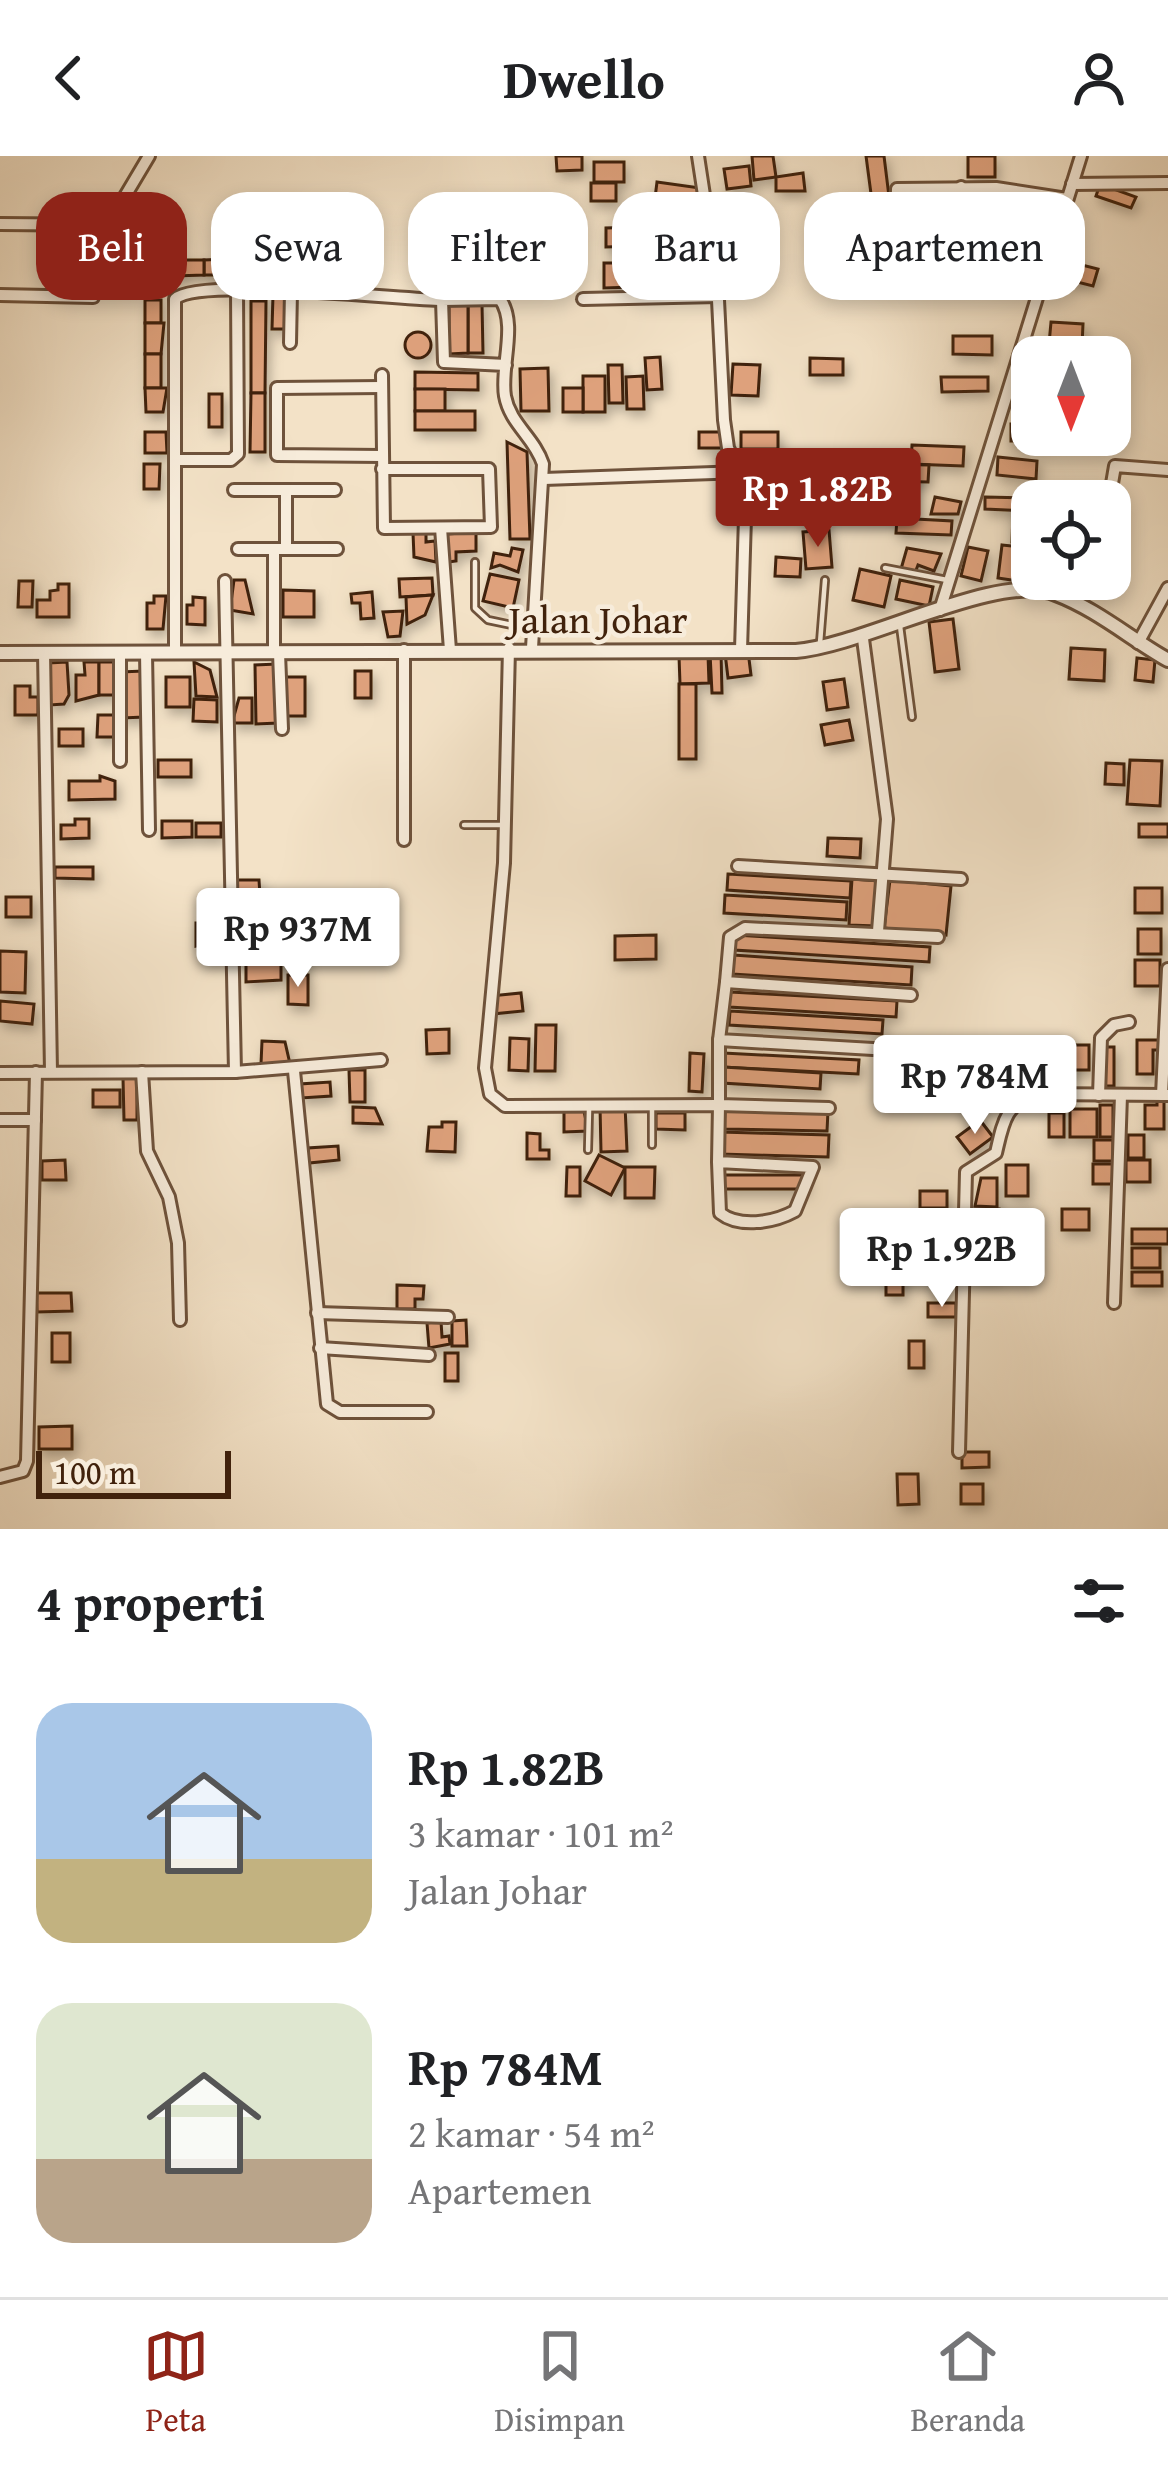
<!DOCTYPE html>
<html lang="id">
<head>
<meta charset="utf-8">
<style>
	:root { --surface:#fff; --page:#f6f6f6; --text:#202124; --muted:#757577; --line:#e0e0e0; --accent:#8f2418 }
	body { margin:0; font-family:"Gentium Book Plus",serif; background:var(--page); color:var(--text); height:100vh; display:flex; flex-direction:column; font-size:45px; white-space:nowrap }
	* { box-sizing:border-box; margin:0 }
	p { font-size:39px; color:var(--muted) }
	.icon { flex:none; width:66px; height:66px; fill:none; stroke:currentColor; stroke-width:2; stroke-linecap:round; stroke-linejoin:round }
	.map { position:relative; height:1373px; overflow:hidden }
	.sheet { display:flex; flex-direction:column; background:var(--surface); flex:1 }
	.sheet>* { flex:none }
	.top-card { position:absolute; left:36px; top:36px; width:1098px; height:108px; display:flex; gap:24px }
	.needle { width:78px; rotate:180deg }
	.tools { position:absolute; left:1011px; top:180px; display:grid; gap:24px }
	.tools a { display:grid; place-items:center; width:120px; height:120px; border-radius:24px; background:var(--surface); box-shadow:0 6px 18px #0003; font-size:60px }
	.scale { position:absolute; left:36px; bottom:30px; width:195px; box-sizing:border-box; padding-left:12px; border:6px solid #41220c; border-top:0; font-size:33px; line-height:42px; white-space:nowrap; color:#41220c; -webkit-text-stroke:9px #f7ecdb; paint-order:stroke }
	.price { position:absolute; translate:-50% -102px; padding:0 27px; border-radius:12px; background:#fff; color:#222; font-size:39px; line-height:78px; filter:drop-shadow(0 3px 6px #0008) }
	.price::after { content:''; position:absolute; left:50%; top:72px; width:36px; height:27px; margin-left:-18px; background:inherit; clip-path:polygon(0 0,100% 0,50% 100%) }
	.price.on { background:var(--accent); color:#fff }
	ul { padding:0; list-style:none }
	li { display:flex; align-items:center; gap:36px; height:300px; padding:0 36px }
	li span { display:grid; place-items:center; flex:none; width:336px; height:240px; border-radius:36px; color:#555 }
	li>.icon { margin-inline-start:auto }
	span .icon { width:144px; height:144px; fill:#fffc; stroke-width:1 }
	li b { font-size:51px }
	h2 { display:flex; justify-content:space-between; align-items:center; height:144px; padding:0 36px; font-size:51px }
	.chip { padding:0 42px; border-radius:36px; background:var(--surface); box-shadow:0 6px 18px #0003; font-size:42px; line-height:108px }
	.chip.on { background:var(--accent); color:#fff }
	header { display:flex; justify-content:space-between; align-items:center; height:156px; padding:0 36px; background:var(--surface); font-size:54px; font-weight:700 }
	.dock { display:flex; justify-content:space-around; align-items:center; height:168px; border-top:3px solid var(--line); background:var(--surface); font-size:33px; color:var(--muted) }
	.dock a { display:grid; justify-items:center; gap:6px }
	.dock .on { color:var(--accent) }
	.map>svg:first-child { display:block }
	.building { fill:#dea17c; stroke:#41220c; stroke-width:3; filter:url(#shadow) }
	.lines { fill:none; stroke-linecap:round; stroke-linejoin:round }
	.service-casing { stroke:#6e523b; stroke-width:10 }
	.minor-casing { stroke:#6e523b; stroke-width:16 }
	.tertiary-casing { stroke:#6e523b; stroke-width:18 }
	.service { stroke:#f7ecdb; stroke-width:4.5 }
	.minor { stroke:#f7ecdb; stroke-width:10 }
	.tertiary { stroke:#f7ecdb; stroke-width:12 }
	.labels { text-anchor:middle; stroke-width:9; stroke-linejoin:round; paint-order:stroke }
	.street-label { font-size:39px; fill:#41220c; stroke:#f7ecdb }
</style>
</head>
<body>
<header><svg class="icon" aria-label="back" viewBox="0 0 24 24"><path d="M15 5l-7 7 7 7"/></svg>Dwello<svg class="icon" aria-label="person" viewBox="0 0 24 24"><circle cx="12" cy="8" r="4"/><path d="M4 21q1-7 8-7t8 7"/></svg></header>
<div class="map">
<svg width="1168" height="1373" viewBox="0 0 1168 1373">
	<defs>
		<filter id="shadow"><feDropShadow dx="3.5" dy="6" stdDeviation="6" flood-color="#0004"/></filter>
	</defs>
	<rect width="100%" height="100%" fill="#f3e2c7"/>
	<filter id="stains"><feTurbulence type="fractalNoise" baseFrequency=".00167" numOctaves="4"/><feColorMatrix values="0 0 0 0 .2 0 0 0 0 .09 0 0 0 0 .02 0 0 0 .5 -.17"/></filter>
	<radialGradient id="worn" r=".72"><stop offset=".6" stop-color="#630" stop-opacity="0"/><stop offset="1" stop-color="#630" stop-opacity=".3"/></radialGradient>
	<g class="building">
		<polygon points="556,0 582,0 582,14 557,15"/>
		<polygon points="752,0 773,0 776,21 754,24"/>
		<polygon points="866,0 884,0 894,81 877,83"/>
		<rect x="968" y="0" width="27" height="21"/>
		<rect x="594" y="6" width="30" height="20"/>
		<polygon points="749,10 751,30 727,33 724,13"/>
		<polygon points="803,17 805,35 776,35 776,21"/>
		<polygon points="657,26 700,32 698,48 655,42"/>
		<rect x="591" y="27" width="25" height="18"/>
		<polygon points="1100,28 1136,41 1131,52 1096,40"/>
		<polygon points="948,43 955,99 937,101 931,45"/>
		<polygon points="673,49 704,54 702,69 670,64"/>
		<polygon points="870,64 874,87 849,92 844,68"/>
		<polygon points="639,71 658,71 658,93 639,87"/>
		<polygon points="639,71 639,90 606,91 606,72"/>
		<polygon points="663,73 696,76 694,89 662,86"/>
		<polygon points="909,73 929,73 929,98 909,99"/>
		<polygon points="757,87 758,102 727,104 726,90"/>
		<polygon points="453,88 469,88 468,136 453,136"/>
		<rect x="638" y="101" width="22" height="30"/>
		<polygon points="294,102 294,117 269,118 268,103"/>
		<polygon points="228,103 228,119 204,119 204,104"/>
		<polygon points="677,103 710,104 709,120 677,119"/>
		<polygon points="174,104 204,104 204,119 174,120"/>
		<polygon points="734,105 760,106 759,121 734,121"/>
		<polygon points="1070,106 1098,113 1093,130 1065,123"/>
		<polygon points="604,107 633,107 634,131 604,132"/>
		<polygon points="273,139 287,139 286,173 272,173"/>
		<rect x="145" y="144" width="16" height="23"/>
		<polygon points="251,145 266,145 265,237 251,237"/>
		<polygon points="468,148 482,148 483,197 468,197"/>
		<polygon points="468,148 468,197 449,198 449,149"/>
		<polygon points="1051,166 1083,168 1082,190 1049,188"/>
		<polygon points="145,167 164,167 161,198 145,198"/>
		<circle cx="418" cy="189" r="13"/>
		<polygon points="953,180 992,180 992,199 953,198"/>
		<rect x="145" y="198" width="16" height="34"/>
		<polygon points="660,201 662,233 647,234 645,202"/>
		<polygon points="810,202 843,203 843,219 810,219"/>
		<polygon points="733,208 760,209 758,240 731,239"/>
		<polygon points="608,209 622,209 623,247 609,247"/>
		<polygon points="548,212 549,255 521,255 520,213"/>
		<polygon points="415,216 478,217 478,234 415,233"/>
		<rect x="583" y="220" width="22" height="36"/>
		<polygon points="643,220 644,253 627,253 626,221"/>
		<polygon points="941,221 988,221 988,235 942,236"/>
		<polygon points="145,232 167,232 163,256 146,256"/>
		<rect x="563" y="232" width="20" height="24"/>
		<rect x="415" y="233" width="30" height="22"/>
		<polygon points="251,237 265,237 265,296 250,296"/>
		<rect x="209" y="238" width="13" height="33"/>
		<rect x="415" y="255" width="60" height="19"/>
		<polygon points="1011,268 1032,268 1032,279 1048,279 1048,285 1011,285"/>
		<polygon points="145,276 166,276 167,297 145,297"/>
		<rect x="699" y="276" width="25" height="16"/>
		<rect x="741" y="276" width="37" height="17"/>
		<polygon points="507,286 527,296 530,383 510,383"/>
		<polygon points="912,289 964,291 963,310 911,308"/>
		<polygon points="998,301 1037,305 1036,323 997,319"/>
		<polygon points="144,308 160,308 159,333 144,333"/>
		<polygon points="884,308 929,309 928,326 884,325"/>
		<polygon points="805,311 805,326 768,327 768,312"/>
		<polygon points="935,341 961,346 958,358 931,358"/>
		<polygon points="985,341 1028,342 1028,355 985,353"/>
		<polygon points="1013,356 1032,357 1032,387 1012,386"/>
		<polygon points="897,362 952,365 951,379 896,377"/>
		<polygon points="829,374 832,411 806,413 803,376"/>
		<polygon points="476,376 476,395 456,396 456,405 448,406 447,378"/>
		<polygon points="413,377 426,377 426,386 435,385 436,406 414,401"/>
		<polygon points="1002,389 1022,391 1018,425 998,422"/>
		<polygon points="968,391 988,395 981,425 961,420"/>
		<polygon points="512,392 523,394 518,416 500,409 491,412 494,397 510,400"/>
		<polygon points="907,392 941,398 934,415 918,409 915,417 901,413"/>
		<polygon points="776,401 801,403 800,421 775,420"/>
		<polygon points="860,413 891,420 884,451 853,444"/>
		<polygon points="490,418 519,424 513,452 483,445"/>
		<polygon points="432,422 433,439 400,441 399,423"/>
		<polygon points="234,424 245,424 253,458 230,454"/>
		<polygon points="900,424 933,431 929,450 896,443"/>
		<polygon points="19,425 33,425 32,451 18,451"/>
		<polygon points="58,428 69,428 69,461 37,461 37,444 50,444 50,435 58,434"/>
		<polygon points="283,434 314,435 314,461 283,461"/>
		<polygon points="372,436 374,462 361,463 360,447 352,447 351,438"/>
		<polygon points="433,439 425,459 407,468 406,441"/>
		<polygon points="154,440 166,440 163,473 147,473 147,447 154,447"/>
		<polygon points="193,441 205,442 205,469 187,468 187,449 193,449"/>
		<polygon points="403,455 400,480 388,481 383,456"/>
		<polygon points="953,463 959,513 935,516 929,466"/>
		<polygon points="1071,492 1105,494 1104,525 1069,523"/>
		<polygon points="748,495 751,519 728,522 725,497"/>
		<polygon points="721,496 722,537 712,537 710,497"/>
		<polygon points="708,499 709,527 680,528 679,500"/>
		<polygon points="1137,502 1155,504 1153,526 1135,524"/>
		<polygon points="67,506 69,539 64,548 50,549 48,507"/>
		<polygon points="84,506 99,506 99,539 76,545 76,519 85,519"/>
		<rect x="99" y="506" width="17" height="33"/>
		<polygon points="194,506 210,514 217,541 196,540"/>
		<polygon points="277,508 278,567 256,568 255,509"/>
		<polygon points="143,515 144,561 122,562 121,516"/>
		<rect x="355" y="515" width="16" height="27"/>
		<rect x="166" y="521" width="24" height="30"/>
		<rect x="285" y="521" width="20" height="39"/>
		<polygon points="844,523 848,551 827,554 823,526"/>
		<rect x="679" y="528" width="17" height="75"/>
		<polygon points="15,530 30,530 30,541 38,541 38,559 15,559"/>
		<polygon points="239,542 252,542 252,567 232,567"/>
		<polygon points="194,543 217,544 217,566 193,565"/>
		<polygon points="98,559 115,559 115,581 97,581"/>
		<polygon points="849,564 853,584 825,589 821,569"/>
		<rect x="59" y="573" width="24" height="17"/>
		<rect x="158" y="604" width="33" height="17"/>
		<polygon points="1130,604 1162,605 1160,650 1127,648"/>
		<polygon points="1106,607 1124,608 1124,629 1105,628"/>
		<polygon points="100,620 115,625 115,643 69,644 69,625 100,625"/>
		<polygon points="75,663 89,663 89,682 61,683 61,669 75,669"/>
		<polygon points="162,665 192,665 192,681 162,682"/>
		<rect x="196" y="667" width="25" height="14"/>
		<rect x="1139" y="668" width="29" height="13"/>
		<polygon points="828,682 861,683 860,702 827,700"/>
		<polygon points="55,711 93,711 93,723 55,722"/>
		<polygon points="728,718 851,725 850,742 727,734"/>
		<polygon points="852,723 879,725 877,770 849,769"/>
		<polygon points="236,724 259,724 260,740 236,740"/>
		<polygon points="890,724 951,730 946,779 884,772"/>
		<rect x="1135" y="732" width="27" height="25"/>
		<polygon points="725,739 847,746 846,764 724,757"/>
		<rect x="6" y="741" width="25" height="20"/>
		<polygon points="196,767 216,767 217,785 196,790"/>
		<rect x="1138" y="773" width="23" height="25"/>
		<polygon points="656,779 656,803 615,804 615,780"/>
		<polygon points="735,779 930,791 929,806 734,794"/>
		<polygon points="272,782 273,798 245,799 245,793 238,794 238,783"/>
		<polygon points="0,795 26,796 25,837 0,836"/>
		<polygon points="733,799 912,811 911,829 732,818"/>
		<rect x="1135" y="804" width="25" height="26"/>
		<polygon points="281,807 281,824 246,826 246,808"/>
		<polygon points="288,819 308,819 308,849 288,848"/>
		<polygon points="730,836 897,845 896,861 729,851"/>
		<polygon points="521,837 523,855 492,858 490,840"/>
		<polygon points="0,845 34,848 32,868 0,865"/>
		<polygon points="730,855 883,864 882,878 729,869"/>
		<polygon points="536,869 556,869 555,915 535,915"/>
		<polygon points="449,873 449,897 427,898 426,874"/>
		<polygon points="510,882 529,883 528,915 509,914"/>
		<polygon points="1137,884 1159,884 1159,894 1153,894 1153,918 1137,918"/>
		<polygon points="262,885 285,886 290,908 261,908"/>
		<rect x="1068" y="889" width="21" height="25"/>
		<rect x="1100" y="891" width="14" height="39"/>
		<rect x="1023" y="893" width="18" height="27"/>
		<polygon points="690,897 704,898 702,936 689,935"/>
		<polygon points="723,897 859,904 858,918 722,911"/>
		<polygon points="723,911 821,917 820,933 722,927"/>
		<polygon points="349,914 365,914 365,946 350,946"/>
		<polygon points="123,922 137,922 137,964 124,964"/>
		<polygon points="330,926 331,940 301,942 300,928"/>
		<rect x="93" y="934" width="27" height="17"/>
		<polygon points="1157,942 1164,942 1164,973 1145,973 1145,949 1157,949"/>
		<polygon points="625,949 627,995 601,996 600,950"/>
		<rect x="1100" y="949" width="13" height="32"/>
		<polygon points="564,950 583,950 588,975 564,976"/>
		<polygon points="353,951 375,952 382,968 353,967"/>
		<polygon points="725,952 828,955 827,975 724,973"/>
		<rect x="1070" y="953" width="27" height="28"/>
		<polygon points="656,957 685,957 685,974 656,973"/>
		<rect x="1049" y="957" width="15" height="24"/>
		<polygon points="980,964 993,981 970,998 957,981"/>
		<polygon points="442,966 456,966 455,996 427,995 429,971 442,971"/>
		<polygon points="720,976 829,979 828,1001 719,998"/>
		<polygon points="527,977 540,978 540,994 549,994 549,1003 527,1003"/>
		<rect x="1128" y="979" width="16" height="23"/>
		<rect x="1094" y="984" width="19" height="21"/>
		<polygon points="338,990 339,1004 309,1007 308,992"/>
		<polygon points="599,999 625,1012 611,1039 585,1025"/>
		<polygon points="65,1004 66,1024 42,1024 42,1005"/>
		<rect x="1126" y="1004" width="24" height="22"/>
		<rect x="1093" y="1008" width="22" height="20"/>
		<rect x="1006" y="1009" width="22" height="31"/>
		<polygon points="567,1011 580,1011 580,1040 566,1040"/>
		<polygon points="625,1011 655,1011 654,1042 625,1042"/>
		<rect x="722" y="1019" width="83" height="14"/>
		<polygon points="981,1022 997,1022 997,1051 975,1050"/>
		<rect x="920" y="1035" width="27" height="17"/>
		<rect x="975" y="1053" width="24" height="28"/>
		<rect x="1062" y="1053" width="27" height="21"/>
		<rect x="921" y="1062" width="30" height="16"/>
		<rect x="1132" y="1073" width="36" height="15"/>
		<rect x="917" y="1084" width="33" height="16"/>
		<rect x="970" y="1085" width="26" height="15"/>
		<rect x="1132" y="1092" width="28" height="20"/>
		<rect x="970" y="1103" width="27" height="18"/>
		<rect x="886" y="1112" width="17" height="27"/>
		<rect x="1132" y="1116" width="30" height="14"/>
		<polygon points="397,1129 424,1130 423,1143 415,1143 415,1153 397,1153"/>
		<polygon points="36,1137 71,1137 72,1155 37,1156"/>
		<rect x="928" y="1147" width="28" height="14"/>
		<polygon points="466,1164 467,1190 452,1190 452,1165"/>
		<polygon points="441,1165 442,1181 449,1180 450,1188 429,1192 427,1167"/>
		<rect x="52" y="1177" width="18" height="29"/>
		<rect x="909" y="1185" width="15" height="27"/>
		<rect x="445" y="1197" width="13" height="28"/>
		<polygon points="72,1270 72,1293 39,1293 39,1271"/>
		<polygon points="962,1296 989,1296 989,1311 962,1312"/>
		<polygon points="897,1318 918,1318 919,1348 898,1349"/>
		<rect x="961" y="1328" width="22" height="20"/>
	</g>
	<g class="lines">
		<defs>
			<g id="service">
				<polyline points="475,406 475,452 488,464 531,473"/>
				<polyline points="885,412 947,424"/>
				<polyline points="900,470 912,561"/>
				<polyline points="820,487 825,424"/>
				<polyline points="464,669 504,669"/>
				<polyline points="652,951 652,989"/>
				<polyline points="588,994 589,954"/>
			</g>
			<g id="minor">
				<polyline points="698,0 717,124 724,264 728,292 746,328 741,494"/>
				<polyline points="1072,28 1167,27"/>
				<polyline points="961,31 962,90"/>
				<polyline points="0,68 115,69"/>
				<polyline points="815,106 895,92 897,33 996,32 1067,43"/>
				<polyline points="0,139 93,141 121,47 149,0"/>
				<polyline points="583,143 718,140"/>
				<polyline points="290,187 291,135"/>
				<path d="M506,209L444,206L442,144L500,143C518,168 500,211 505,240C510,268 534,281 543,308L532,492"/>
				<polyline points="382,219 384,372 491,371 489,313 382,313"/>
				<polyline points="382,231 277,232 277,299 382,300"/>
				<polyline points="175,304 231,304 238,298 237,134"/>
				<polyline points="544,323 742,316"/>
				<polyline points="234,334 335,334"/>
				<polyline points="1109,345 1115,310 1168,314"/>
				<polyline points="441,372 450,494"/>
				<polyline points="238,393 337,393"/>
				<polyline points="286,393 286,334"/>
				<polyline points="940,454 1081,0"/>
				<polyline points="863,483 887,663 878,775"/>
				<polyline points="1138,487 1168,432"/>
				<path d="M509,492L504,707L485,912L490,938L505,950L719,949L718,1006L813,1011L795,1055C773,1067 739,1072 720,1057L718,1006"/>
				<polyline points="404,494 404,684"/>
				<polyline points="44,496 51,916"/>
				<polyline points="120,497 120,605"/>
				<polyline points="146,497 149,674"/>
				<path d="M175,497V143C198,121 398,143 442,144"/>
				<polyline points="274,497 274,393"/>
				<polyline points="279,497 282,573"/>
				<polyline points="738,710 961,723"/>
				<polyline points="726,826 719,884 873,893"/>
				<polyline points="911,839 726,826 730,781 745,772 938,781"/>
				<polyline points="719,884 719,949 829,952"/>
				<polyline points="294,915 327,1248 340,1256 427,1256"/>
				<polyline points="142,916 147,995 169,1041 178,1087 180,1164"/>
				<polyline points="235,916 381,904"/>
				<polyline points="0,917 235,916 225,425"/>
				<polyline points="1099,939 1101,882 1114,869 1129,866"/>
				<polyline points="1162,939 1168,813"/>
				<polyline points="0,964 35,964"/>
				<polyline points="1114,1147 1121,939"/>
				<polyline points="317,1157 448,1161"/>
				<polyline points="320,1192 429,1199"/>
				<path d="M959,1296L966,1016L996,997C1003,967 1005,948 1036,938L1168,939"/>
				<polyline points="0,1321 23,1315 27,1305 36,916"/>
			</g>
			<path id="tertiary" d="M0,497L796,495C867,489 997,415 1056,438C1096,453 1131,483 1168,504"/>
		</defs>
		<use href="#service" class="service-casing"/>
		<use href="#minor" class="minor-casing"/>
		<use href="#tertiary" class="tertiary-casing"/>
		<use href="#service" class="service"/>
		<use href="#minor" class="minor"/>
		<use href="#tertiary" class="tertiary"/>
	</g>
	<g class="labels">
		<g class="street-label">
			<text x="598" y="477">Jalan Johar</text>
		</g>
	</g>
	<rect width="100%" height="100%" filter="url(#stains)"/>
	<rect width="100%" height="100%" fill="url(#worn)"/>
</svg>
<div class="tools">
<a><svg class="needle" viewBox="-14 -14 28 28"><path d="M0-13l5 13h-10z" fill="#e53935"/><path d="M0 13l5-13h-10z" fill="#757577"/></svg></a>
<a><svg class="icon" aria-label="locate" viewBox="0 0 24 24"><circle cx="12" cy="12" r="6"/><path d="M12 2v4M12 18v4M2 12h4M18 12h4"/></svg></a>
</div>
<div class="scale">100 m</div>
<b class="price on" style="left:818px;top:394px">Rp 1.82B</b>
<b class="price" style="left:298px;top:834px">Rp 937M</b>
<b class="price" style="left:975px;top:981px">Rp 784M</b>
<b class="price" style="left:942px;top:1154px">Rp 1.92B</b>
<div class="top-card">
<a class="chip on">Beli</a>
<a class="chip">Sewa</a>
<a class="chip">Filter</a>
<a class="chip">Baru</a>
<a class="chip">Apartemen</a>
</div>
</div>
<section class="sheet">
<h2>4 properti<svg class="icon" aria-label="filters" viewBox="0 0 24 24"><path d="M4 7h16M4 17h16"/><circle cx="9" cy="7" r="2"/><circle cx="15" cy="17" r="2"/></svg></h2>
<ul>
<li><span style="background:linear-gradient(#a9c7e8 65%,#c2b280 0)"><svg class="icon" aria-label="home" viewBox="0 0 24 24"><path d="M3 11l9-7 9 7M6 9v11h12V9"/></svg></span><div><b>Rp 1.82B</b><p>3 kamar · 101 m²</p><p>Jalan Johar</p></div></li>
<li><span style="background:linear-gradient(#dfe7d0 65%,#b9a48a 0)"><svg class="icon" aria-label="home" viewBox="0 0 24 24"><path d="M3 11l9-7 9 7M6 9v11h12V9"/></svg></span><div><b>Rp 784M</b><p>2 kamar · 54 m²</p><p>Apartemen</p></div></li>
</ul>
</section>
<nav class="dock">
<a class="on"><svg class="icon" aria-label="map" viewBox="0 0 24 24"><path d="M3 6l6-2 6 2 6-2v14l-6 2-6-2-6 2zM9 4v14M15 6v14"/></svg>Peta</a>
<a><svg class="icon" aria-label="saved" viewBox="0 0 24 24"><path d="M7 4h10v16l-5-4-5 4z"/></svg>Disimpan</a>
<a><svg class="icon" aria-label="home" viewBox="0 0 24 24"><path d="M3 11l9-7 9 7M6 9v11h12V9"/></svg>Beranda</a>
</nav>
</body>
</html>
